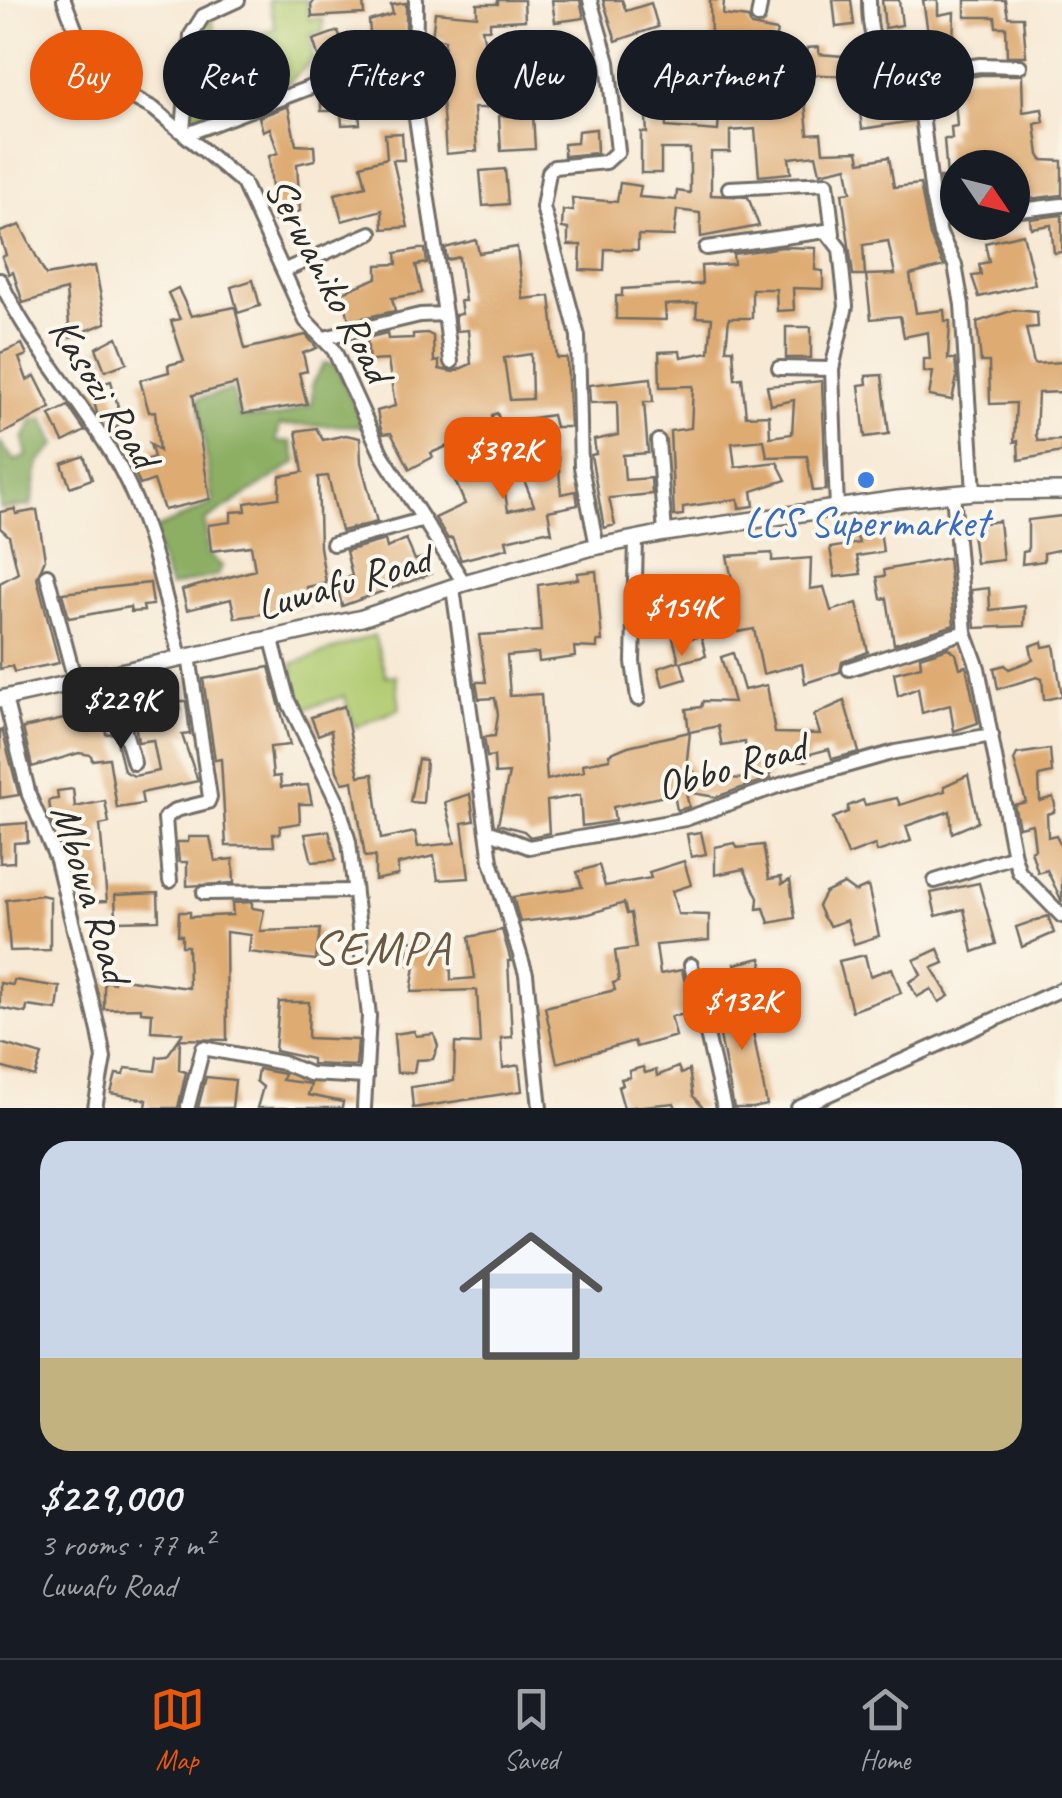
<!DOCTYPE html>
<html lang="en">
<head>
<meta charset="utf-8">
<style>
	:root { --surface:#171b24; --page:#242831; --text:#f1f3f6; --muted:#9ea1a6; --line:#363941; --accent:#ea580c }
	body { margin:0; font-family:Caveat,sans-serif; background:var(--page); color:var(--text); height:100vh; display:flex; flex-direction:column; font-size:38px; white-space:nowrap }
	* { box-sizing:border-box; margin:0 }
	p { font-size:32px; color:var(--muted) }
	.icon { flex:none; width:55px; height:55px; fill:none; stroke:currentColor; stroke-width:2; stroke-linecap:round; stroke-linejoin:round }
	.map { position:relative; height:1108px; overflow:hidden }
	.drawer { display:flex; flex-direction:column; background:var(--surface); flex:1 }
	.drawer>* { flex:none }
	.hud { position:absolute; left:30px; top:30px; width:1002px; height:90px; display:flex; gap:20px }
	.needle { width:65px; rotate:125deg }
	.buttons { position:absolute; left:940px; top:150px; display:grid; gap:20px }
	.buttons a { display:grid; place-items:center; width:90px; height:90px; border-radius:50%; background:var(--surface); box-shadow:0 2px 8px #0004; font-size:50px }
	.price { position:absolute; translate:-50% -85px; padding:0 22px; border-radius:20px; background:var(--accent); color:#fff; font-size:32px; line-height:65px; filter:drop-shadow(0 2px 5px #0008) }
	.price::after { content:''; position:absolute; left:50%; top:60px; width:30px; height:22px; margin-left:-15px; background:inherit; clip-path:polygon(0 0,100% 0,50% 100%) }
	.price.selected { background:#222; color:#fff }
	ul { padding:0; list-style:none }
	li { display:grid; align-content:center; gap:20px; height:530px; padding:0 40px }
	li+li { border-top:2px solid var(--line) }
	li span { display:grid; place-items:center; height:310px; border-radius:30px; color:#555 }
	li>.icon { margin-inline-start:auto }
	span .icon { width:180px; height:180px; fill:#fffc; stroke-width:1 }
	li b { font-size:42px }
	.chip { padding:0 35px; border-radius:45px; background:var(--surface); box-shadow:0 2px 8px #0004; font-size:35px; line-height:90px }
	.chip.selected { background:var(--accent); color:#fff }
	.menu { display:flex; justify-content:space-around; align-items:center; height:140px; border-top:2px solid var(--line); background:var(--surface); font-size:28px; color:var(--muted) }
	.menu a { display:grid; justify-items:center; gap:5px }
	.menu .selected { color:var(--accent) }
	.map>svg:first-child { display:block }
	.green { fill:#b1cb71; stroke:#6e7b4e; stroke-width:2.5 }
	.forest { fill:#8caf63; stroke:#5c6d47; stroke-width:2.5 }
	.building { fill:#deac73; fill-rule:evenodd }
	.lines { fill:none; stroke-linecap:round; stroke-linejoin:round }
	.minor-casing { stroke:#726e66; stroke-width:18 }
	.tertiary-casing { stroke:#726e66; stroke-width:20 }
	.minor { stroke:#fff; stroke-width:12 }
	.tertiary { stroke:#fff; stroke-width:15 }
	.shop-dot { fill:#3f7fe0; stroke:#fbf7ec; stroke-width:4 }
	.labels { text-anchor:middle; stroke-width:8; stroke-linejoin:round; paint-order:stroke }
	.street-label { font-size:42px; fill:#2b2b2b; stroke:#fbf7ec }
	.shop-label { font-size:42px; fill:#366cbe; stroke:#fbf7ec }
	.quarter-label { font-size:48px; letter-spacing:2.5px; fill:#6a5844; stroke:#fbf7ec }
</style>
</head>
<body>
<div class="map">
<svg width="1062" height="1108" viewBox="0 0 1062 1108">
	<rect width="100%" height="100%" fill="#fbf7ec"/>
	<filter id="ink" filterUnits="userSpaceOnUse"><feTurbulence type="fractalNoise" baseFrequency=".01" numOctaves="2"/><feDisplacementMap in="SourceGraphic" scale="20" xChannelSelector="R" yChannelSelector="G"/><feConvolveMatrix kernelMatrix="1 2 1 2 8 2 1 2 1" color-interpolation-filters="sRGB"/></filter>
	<filter id="wash" filterUnits="userSpaceOnUse"><feTurbulence type="fractalNoise" baseFrequency=".0048" numOctaves="4" result="noise"/><feDisplacementMap in="SourceGraphic" scale="40" xChannelSelector="R" yChannelSelector="G"/><feGaussianBlur stdDeviation="2.25" result="paint"/><feColorMatrix in="noise" values="0 0 0 0 0 0 0 0 0 0 0 0 0 0 0 0 0 1.4 0 .05"/><feComposite in="paint" operator="in"/></filter>
	<g filter="url(#wash)">
		<rect width="100%" height="100%" fill="#f7e9d4"/>
		<g class="green">
			<polygon points="268,0 306,0 309,20 323,19 323,32 310,35 313,59 286,85 268,57 228,78 230,103 191,116 193,35 204,21 212,19 219,52 276,28"/>
			<polygon points="374,635 386,676 396,675 400,709 355,727 344,696 301,710 292,664"/>
		</g>
		<g class="forest">
			<polygon points="324,363 335,365 363,426 280,425 276,441 291,442 297,462 205,521 207,553 222,566 218,575 170,587 150,532 213,503 198,399 232,390 240,418 278,417 312,404 312,385"/>
			<polygon points="44,418 56,445 39,462 31,506 0,509 0,442 15,461 27,456 23,439 32,421"/>
		</g>
		<g id="blocks">
			<g class="building">
				<polygon points="315,0 363,0 364,14 312,17 311,5"/>
				<polygon points="498,0 524,0 525,20 490,22 490,29 482,29 491,73 484,73 486,108 474,108 477,151 446,154 441,86 445,40 432,38 435,12 477,16 477,4 498,4"/>
				<polygon points="552,0 580,0 584,18 555,22"/>
				<polygon points="603,0 622,0 626,11 651,3 658,27 616,41"/>
				<polygon points="710,0 724,0 723,15 748,18 751,26 777,31 772,54 807,54 807,48 819,47 819,54 855,57 853,76 798,74 799,103 805,102 808,134 821,133 823,152 858,151 860,162 889,157 894,187 920,184 930,236 944,266 910,275 916,313 944,310 945,321 950,321 948,359 955,359 957,377 952,400 929,396 933,372 924,372 924,359 930,359 928,332 904,337 900,316 871,319 866,275 895,274 888,241 863,245 865,275 853,275 842,193 851,192 847,167 820,173 816,155 789,158 791,173 759,176 755,129 730,131 730,152 711,152 711,195 748,197 759,226 701,237 700,213 677,210 674,236 638,235 638,250 605,249 604,271 580,270 581,245 568,245 568,229 562,228 563,210 573,211 572,198 617,202 620,183 641,186 639,197 676,200 677,191 690,193 690,149 661,149 661,173 641,173 641,132 647,133 644,88 628,88 631,50 653,50 653,74 663,73 666,127 718,131 720,97 701,96 704,69 712,69"/>
				<polygon points="833,0 851,0 854,25 836,27"/>
				<polygon points="882,0 899,0 902,25 885,28"/>
				<polygon points="923,0 938,0 938,15 954,12 953,49 965,50 965,57 915,63 908,40 928,33"/>
				<polygon points="965,0 1005,0 1008,17 1023,17 1026,56 1007,56 1006,27 996,27 995,17 965,17"/>
				<polygon points="406,3 406,45 392,47 394,63 385,64 387,80 374,82 369,21 393,14 391,5"/>
				<polygon points="338,31 358,89 360,124 342,125 341,111 321,111 321,94 331,94 313,40"/>
				<polygon points="981,75 1022,75 1023,112 1042,109 1044,122 1035,124 1039,155 1042,160 1062,161 1062,195 1012,201 1012,168 958,168 958,204 944,205 940,177 947,177 944,139 952,139 951,127 957,126 954,87 929,89 928,83"/>
				<polygon points="898,81 908,82 913,121 862,129 860,112 871,110 869,86"/>
				<polygon points="288,106 296,145 314,146 315,160 297,164 300,211 275,221 269,156 278,153 270,128 263,131 259,117"/>
				<polygon points="533,114 535,149 501,151 499,116"/>
				<polygon points="596,129 597,153 564,156 564,144 577,143 578,131"/>
				<polygon points="402,133 404,160 393,160 408,227 383,229 382,210 342,221 335,194 366,186 361,165 387,158 385,134"/>
				<polygon points="505,169 508,204 483,206 480,171"/>
				<polygon points="1062,215 1062,252 1054,253 1051,225 1031,228 1030,219"/>
				<polygon points="20,225 46,275 95,266 106,323 70,337 66,290 23,303 13,272 9,274 2,257 6,255 0,237 0,232"/>
				<polygon points="1023,234 1035,284 979,297 972,276 981,275 979,264 989,262 985,243"/>
				<path d="M476,240L479,253L517,247L523,299L550,296L557,358H567L570,427H555L552,415L501,423L497,413L492,415L493,425L458,431L462,440L431,453L433,457L410,469L391,433L383,434L380,426L377,411L395,406L388,360L369,361L367,338L387,333L388,339L413,338V334L427,333L433,336L434,362L439,361V369L453,372L471,364L468,330L457,331L455,315L462,314L460,301H465L459,257L447,260L445,248ZM531,354L532,399L510,400L504,358Z"/>
				<polygon points="783,247 816,248 815,270 823,271 823,289 793,288 794,310 777,311 776,289 752,289 752,318 729,318 726,349 733,349 735,379 742,378 746,416 769,415 770,437 792,434 794,400 771,405 767,386 822,381 826,490 813,491 807,456 767,457 764,440 732,443 735,467 777,462 786,480 752,491 754,506 739,508 738,499 683,507 683,515 674,516 670,431 691,428 693,386 660,387 659,352 680,351 681,357 709,352 712,318 696,317 697,303 665,305 666,320 616,319 616,296 622,296 622,289 702,284 701,266 734,264 733,254"/>
				<polygon points="419,249 425,249 427,263 416,265 422,293 392,298 395,311 349,321 343,292 377,278 377,265 397,264 396,253"/>
				<polygon points="253,280 260,306 238,313 231,287"/>
				<polygon points="178,288 191,316 235,307 245,349 306,335 317,348 303,353 307,371 299,373 307,404 243,414 236,384 193,395 210,499 164,510 154,480 140,485 132,465 154,457 150,444 159,451 155,411 149,412 140,380 169,372 168,365 184,361 171,321 180,319 168,293"/>
				<polygon points="1014,310 1037,312 1038,327 1026,328 1034,364 1062,362 1062,392 1038,393 1036,435 1038,441 1062,440 1062,452 1019,460 1018,441 1014,442 1016,403 990,404 989,362 981,362 977,322"/>
				<rect x="786" y="327" width="25" height="31"/>
				<polygon points="117,337 127,363 105,371 96,348"/>
				<polygon points="22,344 27,355 19,358 27,380 35,376 51,408 0,435 0,353"/>
				<polygon points="882,375 889,434 865,437 859,385 867,384 866,376"/>
				<polygon points="651,378 653,402 644,402 648,453 623,455 625,480 651,478 652,494 609,498 615,525 604,528 591,455 596,454 594,440 618,435 617,402 590,403 589,385"/>
				<polygon points="111,381 122,421 115,429 97,413 90,387"/>
				<polygon points="68,406 85,431 63,442 50,415"/>
				<polygon points="316,428 323,440 346,435 360,438 361,462 377,522 341,531 328,476 318,477 320,547 326,583 307,587 310,607 235,618 231,599 187,610 182,590 255,570 251,546 211,551 208,525 231,522 231,512 246,511 245,503 279,498 280,476 303,472 296,431"/>
				<polygon points="523,435 524,453 545,449 546,458 558,457 561,494 576,491 578,505 548,511 552,533 545,531 506,540 508,548 461,560 452,538 448,539 435,518 465,504 453,476 486,458 483,449 497,444 508,511 534,505 508,440"/>
				<polygon points="84,456 92,479 70,487 62,464"/>
				<polygon points="15,509 16,514 37,510 45,559 37,578 59,663 14,672 12,666 0,669 0,583 18,573 9,536 0,528 0,512"/>
				<polygon points="1062,516 1062,549 1044,553 1044,561 1022,564 1023,552 1028,551 1028,520"/>
				<polygon points="999,521 1003,560 976,563 971,525"/>
				<polygon points="880,530 883,552 857,556 861,574 835,577 830,548 859,543 856,534"/>
				<polygon points="406,539 415,560 427,557 431,574 342,606 336,580 352,576 346,551 385,540 387,548"/>
				<polygon points="772,553 772,561 811,558 810,589 824,587 831,611 857,603 868,652 842,662 840,672 805,683 802,664 763,674 754,629 738,632 735,617 729,619 727,603 733,602 735,593 727,556"/>
				<polygon points="948,558 954,625 894,644 887,598 881,599 877,577 885,576 884,570"/>
				<path d="M596,571L602,641H597V648L574,647L575,657L539,662L538,653L507,656L510,696L541,694L547,780L584,771L583,764L610,759L609,754L628,746L689,732L686,709L701,707L703,701L734,702L721,657L733,653L744,690L767,685L775,733L820,734L814,715L844,701L859,752L832,759L829,749L810,754L807,761L796,760L797,755L769,758L770,778L716,797L686,792L689,807L682,809L677,810L674,794L613,807L615,821L582,826L580,795L547,801L549,833L530,837L524,831L498,824L509,773L495,774L494,756L487,757L484,737L495,736L498,714L495,698L479,699L476,682H486L479,635L541,631L538,585L578,579L577,573ZM718,726L722,746L745,742L748,779L697,777L687,760L690,732Z"/>
				<polygon points="150,583 153,605 143,606 144,611 131,612 130,607 69,618 62,593"/>
				<polygon points="989,588 990,610 1025,606 1024,626 975,628 971,590"/>
				<polygon points="687,634 688,639 701,636 706,656 681,662 686,679 663,686 658,668 679,661 673,638"/>
				<polygon points="1042,642 1043,647 1054,645 1062,696 1044,700 1042,679 1037,677 998,689 994,668 1005,665 1009,669 1033,660 1030,646"/>
				<polygon points="948,648 956,654 960,668 966,666 978,723 954,731 950,705 922,713 918,688 898,696 894,673 921,666 920,657"/>
				<polygon points="269,667 290,745 270,747 273,777 280,776 281,787 308,785 312,804 299,804 300,823 280,826 280,834 273,834 274,846 226,846 221,759 215,760 203,679"/>
				<polygon points="179,701 186,701 190,734 182,735 198,781 141,793 143,804 117,808 109,758 92,760 91,755 79,753 32,767 23,728 73,717 75,730 105,727 106,734 115,733 124,771 134,776 159,771 153,740 138,742 135,723 143,722 143,717 180,710"/>
				<polygon points="344,706 359,776 373,774 381,839 415,832 418,847 455,843 445,802 470,794 474,821 462,823 469,878 438,880 434,856 398,864 398,875 375,880 375,856 365,857 353,781 343,783 337,771 331,730 318,735 311,717"/>
				<polygon points="2,729 19,795 0,798 0,730"/>
				<polygon points="1050,749 1052,773 1039,776 1040,801 1053,797 1055,805 1054,812 1047,814 1048,837 1056,835 1062,849 1062,902 1047,870 1038,873 1031,851 1035,849 1032,824 1019,827 1014,805 1026,802 1014,760 1017,754"/>
				<polygon points="418,759 426,760 423,803 410,802"/>
				<polygon points="968,775 978,822 952,833 950,811 906,826 911,841 877,852 875,845 848,855 833,818 848,812 848,806 863,800 865,805 897,798 900,805 945,791 944,786"/>
				<polygon points="73,789 75,807 105,801 109,823 100,825 107,901 82,902 81,870 71,872 66,830 56,831 52,824 49,800 58,799 57,791"/>
				<polygon points="27,823 28,842 14,843 14,862 0,863 0,825"/>
				<polygon points="329,831 336,860 312,862 305,834"/>
				<polygon points="701,832 706,854 691,857 687,834"/>
				<polygon points="189,837 210,837 215,861 233,859 234,883 187,886 187,862 179,862 177,842 188,842"/>
				<polygon points="735,843 738,848 763,845 769,879 781,877 782,884 790,880 795,918 769,923 764,908 757,909 758,898 744,869 715,875 715,847"/>
				<polygon points="684,861 691,885 672,891 678,914 709,915 709,940 656,945 660,974 682,970 692,1014 671,1016 676,1036 636,1047 634,1041 557,1063 545,1007 615,990 613,983 619,981 615,951 636,948 631,913 627,914 624,903 589,914 520,922 513,897 582,887 577,872 599,865 605,886 651,878 649,872"/>
				<polygon points="979,883 996,944 973,952 964,909 936,916 931,893"/>
				<polygon points="844,884 855,892 868,886 879,936 854,944 847,920 830,926 823,917 818,906 825,893"/>
				<polygon points="158,893 159,920 116,921 115,895"/>
				<polygon points="41,895 50,897 50,950 10,951 6,900"/>
				<polygon points="252,902 252,908 264,910 260,931 320,929 316,960 249,952 251,935 226,932 227,1040 180,1039 179,1070 186,1072 178,1108 146,1108 147,1100 111,1093 116,1074 123,1075 126,1068 155,1071 157,1057 167,1056 183,1033 151,1031 152,1013 141,1012 141,1008 104,1009 104,981 114,983 115,978 189,988 188,946 182,946 182,935 178,935 179,912 190,912 190,917 233,915 232,903"/>
				<polygon points="1048,916 1054,933 1022,947 1016,927"/>
				<polygon points="502,930 511,961 508,961 512,1037 501,1038 503,1068 519,1065 522,1091 413,1108 411,1087 454,1081 455,1043 480,1044 477,990 411,992 415,966 409,965 408,940 450,945 451,980 475,978 469,937"/>
				<polygon points="938,949 944,963 932,968 949,996 939,1002 931,989 917,997 909,982 921,975 914,960"/>
				<polygon points="865,955 870,976 892,968 901,993 852,1011 839,961"/>
				<polygon points="761,958 764,975 739,981 735,964"/>
				<polygon points="14,980 60,987 57,1010 27,1006 26,1013 0,1008 0,983 13,985"/>
				<polygon points="739,1000 740,1006 750,1004 751,1010 762,1008 765,1029 753,1032 767,1105 753,1108 734,1108 716,1015 722,1014 720,1003"/>
				<polygon points="279,1002 309,1002 308,1038 358,1040 356,1066 312,1064 312,1059 275,1051"/>
				<polygon points="414,1031 416,1036 434,1034 438,1046 433,1059 416,1060 414,1072 397,1073 394,1034"/>
				<polygon points="0,1043 42,1055 35,1077 0,1067"/>
				<polygon points="643,1067 645,1073 656,1070 657,1076 678,1067 681,1074 689,1070 693,1096 703,1108 676,1108 674,1103 624,1108 618,1087 623,1085 621,1079 630,1077 629,1071"/>
				<polygon points="258,1069 284,1074 282,1080 311,1084 308,1095 343,1102 342,1108 257,1108 263,1087 256,1081"/>
				<polygon points="206,1077 235,1080 232,1108 198,1108"/>
			</g>
		</g>
	</g>
	<g filter="url(#ink)">
		<use href="#blocks" fill-opacity="0" stroke="#726e66" stroke-width="2.5"/>
		<g class="lines">
			<defs>
				<g id="minor">
					<polyline points="64,0 89,65 101,80 154,109 243,183 306,321 334,350 381,453 464,583"/>
					<polyline points="416,0 415,112 445,314"/>
					<polyline points="590,0 608,62 618,151 606,162 554,167 549,172 543,207 578,336 581,467 597,546"/>
					<path d="M869,0C869,38 875,67 917,74L932,196L940,234L955,265L962,305L974,492"/>
					<polyline points="758,17 761,0"/>
					<polyline points="917,74 980,65 1020,66"/>
					<polyline points="183,131 191,35 203,16 238,0"/>
					<polyline points="187,134 311,87"/>
					<polyline points="729,188 827,183 833,234"/>
					<polyline points="1012,211 1062,205"/>
					<polyline points="937,220 958,216"/>
					<polyline points="706,248 826,231 840,249 846,306 832,369 837,510"/>
					<polyline points="285,270 371,233"/>
					<path d="M0,280C29,344 76,394 112,454C149,514 163,589 180,657"/>
					<polyline points="324,338 420,315 445,314 451,362"/>
					<polyline points="779,368 832,369"/>
					<polyline points="658,441 665,533"/>
					<polyline points="953,494 965,632 978,668 1014,856 1019,872 1062,916"/>
					<polyline points="636,539 633,662 638,699"/>
					<polyline points="333,544 421,520"/>
					<polyline points="47,575 75,681"/>
					<polyline points="453,588 491,861 526,974 540,1108"/>
					<polyline points="272,640 288,701 338,803 349,842 369,1016 364,1108"/>
					<polyline points="849,669 965,632"/>
					<polyline points="108,673 134,763"/>
					<polyline points="5,698 29,795 57,860 99,1031 104,1058 95,1108"/>
					<polyline points="490,832 529,847 685,819 789,782 895,752 992,735"/>
					<polyline points="170,881 165,818 176,810 208,802 210,797 189,656"/>
					<polyline points="935,881 1014,856"/>
					<polyline points="204,893 354,891"/>
					<polyline points="691,965 724,1108"/>
					<polyline points="188,1106 203,1048 283,1063 310,1074 366,1077"/>
					<polyline points="798,1108 1062,989"/>
				</g>
				<polyline id="tertiary" points="0,699 362,618 464,583 589,548 665,533 898,499 974,492 1062,491"/>
			</defs>
			<use href="#minor" class="minor-casing"/>
			<use href="#tertiary" class="tertiary-casing"/>
			<use href="#minor" class="minor"/>
			<use href="#tertiary" class="tertiary"/>
		</g>
	</g>
	<circle class="shop-dot" cx="866" cy="480" r="10"/>
	<g class="labels">
		<g class="street-label">
			<text transform="translate(330 279) rotate(62)" y="15">Serwaniko Road</text>
			<text transform="translate(105 392) rotate(58)" y="15">Kasozi Road</text>
			<text transform="translate(343 581) rotate(-16)" y="15">Luwafu Road</text>
			<text transform="translate(731 765) rotate(-16)" y="15">Obbo Road</text>
			<text transform="translate(92 893) rotate(73)" y="15">Mbowa Road</text>
		</g>
		<g class="shop-label">
			<text x="866" y="536">LCS Supermarket</text>
		</g>
		<g class="quarter-label">
			<text x="382" y="964">SEMPA</text>
		</g>
	</g>
</svg>
<div class="buttons">
<a><svg class="needle" viewBox="-14 -14 28 28"><path d="M0-13l5 13h-10z" fill="#e53935"/><path d="M0 13l5-13h-10z" fill="#9ea1a6"/></svg></a>
</div>
<b class="price" style="left:503px;top:502px">$392K</b>
<b class="price" style="left:682px;top:659px">$154K</b>
<b class="price selected" style="left:121px;top:752px">$229K</b>
<b class="price" style="left:742px;top:1053px">$132K</b>
<div class="hud">
<a class="chip selected">Buy</a>
<a class="chip">Rent</a>
<a class="chip">Filters</a>
<a class="chip">New</a>
<a class="chip">Apartment</a>
<a class="chip">House</a>
</div>
</div>
<section class="drawer">
<ul>
<li><span style="background:linear-gradient(#c9d6e8 70%,#c2b280 0)"><svg class="icon" aria-label="home" viewBox="0 0 24 24"><path d="M3 11l9-7 9 7M6 9v11h12V9"/></svg></span><div><b>$229,000</b><p>3 rooms · 77 m²</p><p>Luwafu Road</p></div></li>
</ul>
</section>
<nav class="menu">
<a class="selected"><svg class="icon" aria-label="map" viewBox="0 0 24 24"><path d="M3 6l6-2 6 2 6-2v14l-6 2-6-2-6 2zM9 4v14M15 6v14"/></svg>Map</a>
<a><svg class="icon" aria-label="saved" viewBox="0 0 24 24"><path d="M7 4h10v16l-5-4-5 4z"/></svg>Saved</a>
<a><svg class="icon" aria-label="home" viewBox="0 0 24 24"><path d="M3 11l9-7 9 7M6 9v11h12V9"/></svg>Home</a>
</nav>
</body>
</html>
